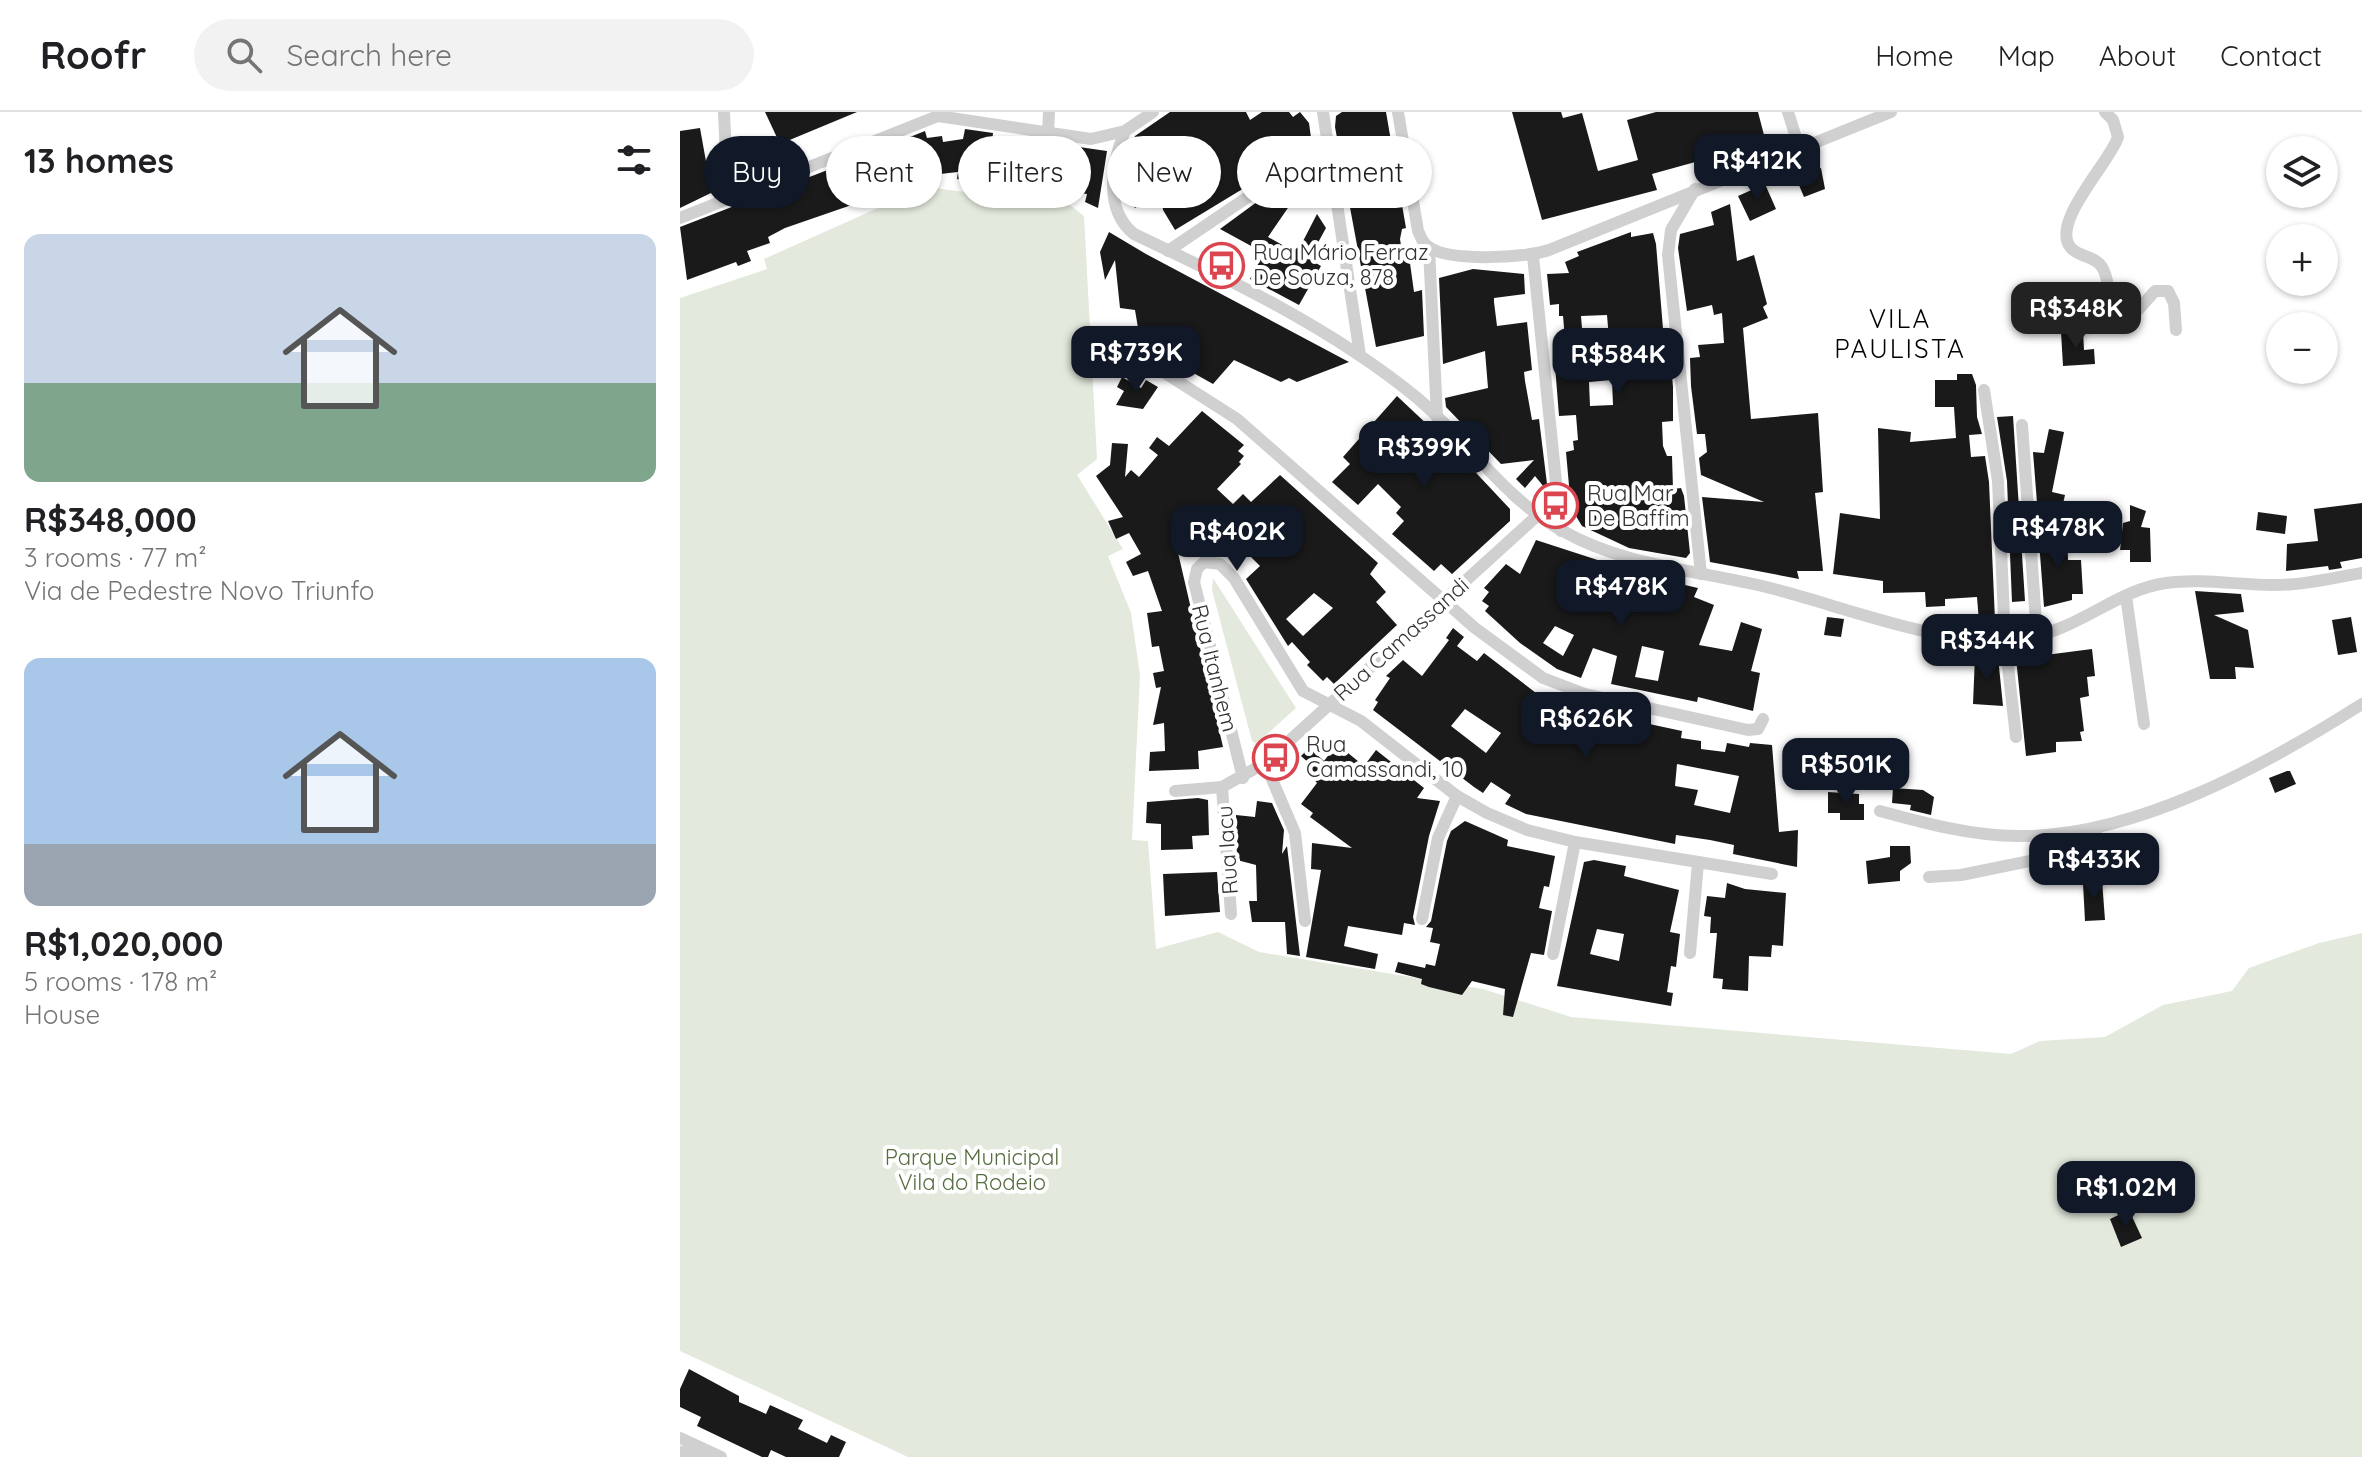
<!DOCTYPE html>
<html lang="en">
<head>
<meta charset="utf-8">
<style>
	:root { --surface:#fff; --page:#f2f2f2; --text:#202124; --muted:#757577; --line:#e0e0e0; --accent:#111827 }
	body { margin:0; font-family:Quicksand,sans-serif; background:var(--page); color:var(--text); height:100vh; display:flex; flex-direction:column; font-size:30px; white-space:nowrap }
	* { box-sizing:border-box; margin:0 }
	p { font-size:26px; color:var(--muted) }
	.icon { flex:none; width:44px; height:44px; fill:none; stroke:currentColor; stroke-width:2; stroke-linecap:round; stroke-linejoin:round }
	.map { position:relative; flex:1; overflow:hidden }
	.sheet { display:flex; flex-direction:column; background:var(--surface); width:680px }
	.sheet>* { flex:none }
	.hud { position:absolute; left:24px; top:24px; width:760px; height:72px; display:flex; gap:16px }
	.tools { position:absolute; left:1586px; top:24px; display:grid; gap:16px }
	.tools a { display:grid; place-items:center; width:72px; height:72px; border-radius:50%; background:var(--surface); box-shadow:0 2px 6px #0004; font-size:40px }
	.price { position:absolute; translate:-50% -68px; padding:0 18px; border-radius:16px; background:var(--accent); color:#fff; font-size:26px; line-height:52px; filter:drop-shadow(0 2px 4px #0008) }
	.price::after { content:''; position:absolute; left:50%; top:48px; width:24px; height:18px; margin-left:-12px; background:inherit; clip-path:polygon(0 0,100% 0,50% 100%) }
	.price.on { background:#222; color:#fff }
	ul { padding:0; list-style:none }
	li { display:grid; align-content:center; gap:16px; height:424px; padding:0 24px }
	li span { display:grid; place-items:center; height:248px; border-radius:16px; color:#555 }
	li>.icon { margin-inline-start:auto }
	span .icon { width:144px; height:144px; fill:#fffc; stroke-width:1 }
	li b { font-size:34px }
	h2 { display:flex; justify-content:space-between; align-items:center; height:96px; padding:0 24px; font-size:34px }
	.pill { padding:0 28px; border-radius:36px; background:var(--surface); box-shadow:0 2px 6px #0004; font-size:28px; line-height:72px }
	.pill.on { background:var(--accent); color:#fff }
	header { display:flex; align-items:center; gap:48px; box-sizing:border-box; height:112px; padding:0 40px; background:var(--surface); border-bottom:2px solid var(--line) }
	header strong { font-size:38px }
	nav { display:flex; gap:44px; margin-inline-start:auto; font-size:28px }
	.search { width:560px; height:72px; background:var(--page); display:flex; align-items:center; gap:20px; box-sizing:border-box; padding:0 28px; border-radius:44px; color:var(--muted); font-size:30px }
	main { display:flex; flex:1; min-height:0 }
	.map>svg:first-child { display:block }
	.green { fill:#e3e9dd }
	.building { fill:#1a1a1a; fill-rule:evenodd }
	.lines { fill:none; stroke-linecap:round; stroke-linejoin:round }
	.minor { stroke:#d0d0d0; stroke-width:12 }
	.labels { text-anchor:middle; stroke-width:8; stroke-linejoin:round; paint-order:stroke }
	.poi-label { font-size:22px; fill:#333; stroke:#fff; text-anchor:start }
	.street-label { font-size:22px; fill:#333; stroke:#fff }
	.park-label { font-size:22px; fill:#566d42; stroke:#fff }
	.quarter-label { font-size:26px; letter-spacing:2px; fill:#000; stroke:#fff }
</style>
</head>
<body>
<header>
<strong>Roofr</strong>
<div class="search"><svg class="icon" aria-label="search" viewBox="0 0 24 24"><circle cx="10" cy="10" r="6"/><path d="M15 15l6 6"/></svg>Search here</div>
<nav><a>Home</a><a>Map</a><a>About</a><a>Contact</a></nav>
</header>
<main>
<section class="sheet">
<h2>13 homes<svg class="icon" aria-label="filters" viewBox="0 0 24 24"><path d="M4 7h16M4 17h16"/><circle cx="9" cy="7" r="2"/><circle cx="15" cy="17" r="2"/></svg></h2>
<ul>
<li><span style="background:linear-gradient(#c9d6e8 60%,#7fa58c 0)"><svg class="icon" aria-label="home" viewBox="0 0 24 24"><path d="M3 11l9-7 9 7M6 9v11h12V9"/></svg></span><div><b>R$348,000</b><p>3 rooms · 77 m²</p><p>Via de Pedestre Novo Triunfo</p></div></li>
<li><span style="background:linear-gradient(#a9c7e8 75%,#9aa5b1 0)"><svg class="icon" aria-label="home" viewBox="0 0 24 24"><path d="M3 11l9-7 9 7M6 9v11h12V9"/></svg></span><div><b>R$1,020,000</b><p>5 rooms · 178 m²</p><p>House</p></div></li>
</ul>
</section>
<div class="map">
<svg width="1682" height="1345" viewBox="0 0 1682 1345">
	<rect width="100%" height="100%" fill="#fff"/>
	<g class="green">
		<polygon points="245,75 390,93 404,104 417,347 397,363 443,437 428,444 451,501 460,563 452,728 468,729 476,837 538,820 579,840 803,877 891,905 1331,942 1360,929 1425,925 1483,893 1552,879 1569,856 1639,831 1682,821 1682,1345 228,1345 0,1239 0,186 87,157 84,147"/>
		<polygon points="533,466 616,596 576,632 572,629 532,478"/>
	</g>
	<g class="building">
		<polygon points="85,0 177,0 100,32"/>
		<polygon points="490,0 566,0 570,8 582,0 609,0 613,5 620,0 629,11 636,62 627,66 617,50 604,63 579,67 495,118 483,98 481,80 455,96 442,74 450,68 444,59 449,43 462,45 464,40 451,35 455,24"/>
		<polygon points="662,0 706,0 726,116 722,117 720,127 723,146 729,144 734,180 742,178 744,224 696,235 655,15 656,4"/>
		<polygon points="832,0 881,0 883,6 902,1 918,59 958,48 947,8 976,0 1078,0 1084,23 1024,39 1026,47 972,62 977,78 862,108"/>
		<polygon points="20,16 27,55 34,54 33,80 0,96 0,19"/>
		<polygon points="285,17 313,21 312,31 342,37 343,27 427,39 418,96 405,90 407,82 364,75 363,81 348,79 349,71 338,69 339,63 293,55 290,69 277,67 278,60 260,62 259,54 214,75 215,78 105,116 88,125 90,131 67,139 71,149 58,154 56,150 7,168 0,115 158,54 161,62 195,48 192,40 240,21 245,19 247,26 262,24 263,30 283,27"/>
		<polygon points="1141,56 1145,77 1124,85 1116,66"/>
		<polygon points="1085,72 1096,97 1070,109 1058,84"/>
		<polygon points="600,83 612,90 588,125 613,139 621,133 637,102 646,116 629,147 641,154 619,193 570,167 584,141 540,117 585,84"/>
		<polygon points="1050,92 1057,149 1074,143 1087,192 1083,195 1088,206 1063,216 1071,307 1138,301 1143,380 1135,381 1143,459 1117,459 1119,467 1030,450 1022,385 1084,390 1021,363 1019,346 1027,340 1025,322 1017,322 1011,274 1010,246 1020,245 1018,233 1044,231 1042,201 1034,203 1032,193 1007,199 998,136 1000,122 1034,113 1031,100"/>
		<polygon points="429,120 466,142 669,250 617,270 609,266 601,270 554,248 533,272 485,245 478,234 465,226 466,216 458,216 455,198 440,196 435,148 425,168 420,140"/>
		<path d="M951,120V125L973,121L976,132L987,265L992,264L993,275V309L982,310L983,334L987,344H992L993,377L1001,376L1004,384L1010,441L1006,446L949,436L902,414L891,396L886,340L894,338L893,329L898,328L896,303L879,304L873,228L885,227L883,204H879V192L870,193L867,162L889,161L885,150L899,144L897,140ZM927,203L929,227L903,228L901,204ZM932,268L933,293L910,294L909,270Z"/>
		<polygon points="793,157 844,162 845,182 814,186 814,190 817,214 847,210 852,258 844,260 845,269 852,308 859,307 868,380 855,364 845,376 836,367 854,348 821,352 766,295 765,286 808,276 805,239 763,252 759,166"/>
		<polygon points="1403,219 1404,238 1414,237 1415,252 1383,254 1381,220"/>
		<polygon points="1277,262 1292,262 1296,273 1297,305 1302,322 1289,323 1291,345 1305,344 1309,370 1315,508 1299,510 1297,485 1265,487 1265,494 1246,495 1245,480 1203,481 1203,469 1153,462 1160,401 1200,407 1198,316 1231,320 1230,330 1276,326 1274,295 1255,295 1255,268 1277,268"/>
		<polygon points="442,265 461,276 466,268 478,275 463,297 436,293 444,279 437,275"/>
		<polygon points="717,284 768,332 763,337 778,353 784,348 830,397 830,409 772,462 761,452 754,459 712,422 724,409 716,401 721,395 698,372 678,393 652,370 670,352 663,345"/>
		<path d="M522,299L564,333L558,339L564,344L559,350L561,352L537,377L553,392L563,382L571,390L600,363L698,451L690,462L706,480L696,490L717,513L654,572L647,565L643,569L627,553L630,550L612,530L608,534L566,467L580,454L563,437L553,447L530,425L507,437L493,419L543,635L518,639L519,657L469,659L470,640L485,639L484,611L473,613L481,575L476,576L473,561L484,559L479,534L472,535L467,501L482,499L468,459L453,464L446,450L461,442L449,421L436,427L428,409L443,405L416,364L430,353L432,331L448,332L445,365L451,358L459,365L478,343L469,336L477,325L489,334ZM634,481L653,496L623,524L606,507Z"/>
		<polygon points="1333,304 1345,489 1332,490 1327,369 1317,305"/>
		<polygon points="1369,317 1384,320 1372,380 1385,383 1382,396 1357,391 1353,340 1364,341"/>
		<polygon points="1682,391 1682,446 1660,450 1662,456 1649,458 1648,454 1606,459 1607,432 1638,429 1634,397"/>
		<polygon points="1450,393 1466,399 1461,415 1470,416 1471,450 1450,450 1450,438 1440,438 1443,411 1450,409"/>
		<polygon points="1578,400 1607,404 1605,422 1576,418"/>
		<polygon points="1358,416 1387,421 1388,448 1401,448 1403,482 1392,482 1392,488 1364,495"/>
		<path d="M856,428L973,466L964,492L986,500L996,471L1018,476L1014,485L1034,493L1019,533L1052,539L1061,510L1082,517L1071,559L1080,561L1073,599L1018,585L1017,590L931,572L937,544L913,536L901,566L877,557L840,531L805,499L809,494L802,489L809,480L804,476L826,452L840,462ZM875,514L894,523L883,544L863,531ZM962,534L984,539L978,569L955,565Z"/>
		<polygon points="1515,479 1561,482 1564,500 1534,503 1568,518 1574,556 1555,555 1556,567 1530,567"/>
		<polygon points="1147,505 1164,507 1161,525 1144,523"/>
		<polygon points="1671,505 1677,540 1658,543 1652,508"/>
		<path d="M773,516L784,525L777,534L797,549L804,541L856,581L883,593L878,603L916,614L918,601L1002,619L1001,626L1021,629V637L1045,640L1047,631L1069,635L1070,631L1092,633L1099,720L1118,718L1117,755L1053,742L1054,733L1030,728L996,723L995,732L846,702L825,692L831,683L811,670L803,681L794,675L693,598L698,590L695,588L710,566L706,564L723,548L742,564L769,528L766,526ZM785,597L821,621L806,641L771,614ZM997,652L1059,664L1050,701L1014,693L1018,678L995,674Z"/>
		<polygon points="1349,534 1351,545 1412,537 1415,564 1407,565 1409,584 1400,586 1404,619 1400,620 1402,629 1376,630 1376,640 1346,644 1335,536"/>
		<polygon points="1295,544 1318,545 1323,594 1293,592"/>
		<polygon points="657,632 684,654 696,638 744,676 737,686 760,689 749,724 733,805 735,813 724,811 722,823 668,814 664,834 698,842 695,857 626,845 641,758 631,757 632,731 672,736 630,705 633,701 621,692 637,671 626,658 630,652 621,644 629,636 644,649"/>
		<polygon points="1607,659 1610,659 1616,672 1595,681 1589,666"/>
		<polygon points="1213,676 1243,678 1254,685 1251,703 1230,698 1231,693 1212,691"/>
		<polygon points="1148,680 1179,682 1179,692 1184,692 1184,708 1160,708 1160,701 1148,701"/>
		<polygon points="518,686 528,688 529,723 512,724 513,737 481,738 481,712 466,711 467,690"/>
		<polygon points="577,689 592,691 604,718 602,742 607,734 620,844 607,842 605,810 572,810 569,789 577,789 576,753 557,748 556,703 575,705"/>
		<polygon points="785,709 828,728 827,734 875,744 869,775 864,774 859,796 872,799 864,843 851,841 833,905 823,903 825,877 792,869 782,883 749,875 741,872 742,867 715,860 718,850 745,856 746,852 755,854 760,832 750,830 753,816 746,815 751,809 767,729 771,719"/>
		<polygon points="1210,734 1230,734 1231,751 1220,759 1220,769 1188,772 1186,749 1210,745"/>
		<path d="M914,748L946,754L944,764L999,778L990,820L1000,822L996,855L991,854L987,880L993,881L991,894L877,874L904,750ZM917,817L944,822L939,849L910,842Z"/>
		<polygon points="537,760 540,800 485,804 483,762"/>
		<polygon points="1422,768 1425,808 1405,809 1403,771"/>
		<polygon points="1047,771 1065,777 1106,781 1103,834 1092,833 1091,845 1069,844 1068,879 1042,877 1043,867 1033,866 1037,821 1030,821 1031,805 1024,804 1027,784 1045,786"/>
		<polygon points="1449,1098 1462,1126 1441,1135 1430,1107"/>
		<polygon points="9,1257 59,1284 59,1290 86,1302 90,1293 123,1308 118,1317 147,1331 151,1323 166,1330 159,1345 106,1345 91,1338 88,1345 82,1345 17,1314 21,1305 0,1295 0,1277"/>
	</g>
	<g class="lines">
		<g class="minor">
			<polyline points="44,0 48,88"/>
			<polyline points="643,0 680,243"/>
			<path d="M718,0L738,119C741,125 743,132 749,135C769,150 846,146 869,138L1211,0"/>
			<polyline points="1108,0 1119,35"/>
			<path d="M1425,0L1433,8L1438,25C1431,49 1369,111 1391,136C1399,145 1415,144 1422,155C1431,170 1426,188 1440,200L1457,199L1475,179H1488L1494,191L1496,218"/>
			<path d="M445,19C431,52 424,98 454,122C551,168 653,217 736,285C785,326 824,386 881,418C945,455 1019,458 1090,476C1163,494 1267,537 1341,527C1399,519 1435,478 1486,471C1521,466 1559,473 1594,473C1624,473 1653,466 1682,461"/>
			<polyline points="368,21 369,0"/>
			<polyline points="1015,77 991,118 988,143 1021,462"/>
			<polyline points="0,106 258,4 411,27 445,19 473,0"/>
			<polyline points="749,136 757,305"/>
			<polyline points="488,139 584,74 607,72 656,88"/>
			<polyline points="853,144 881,419"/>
			<polyline points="463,247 557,307 795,516 863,566 905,582 1068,618 1078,617 1083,607"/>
			<polyline points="1304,278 1318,369 1325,528 1336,625"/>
			<polyline points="1342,313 1357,524"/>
			<polyline points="1446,484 1464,612"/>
			<polyline points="585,651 615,721 625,809"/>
			<polyline points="563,666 514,470 517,457 524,450 540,452 554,466 623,579 681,609 777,684 807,701 847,718 895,730 1092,762"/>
			<polyline points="542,675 551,802"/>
			<polyline points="495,679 542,675 585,651 858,403"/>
			<path d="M1200,699C1244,711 1291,724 1338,724C1454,726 1586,653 1682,592"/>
			<polyline points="1249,765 1281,763 1369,745 1417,717"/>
			<polyline points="742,807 758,726 777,684"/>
			<polyline points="1010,841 1018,751"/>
			<polyline points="873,842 895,730"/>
			<polyline points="0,1326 41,1345"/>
			<polyline points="0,1340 29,1342"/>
		</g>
	</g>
	<defs>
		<symbol id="bus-ring" viewBox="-11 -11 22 22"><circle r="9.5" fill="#fff" stroke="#da454f" stroke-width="1.5"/><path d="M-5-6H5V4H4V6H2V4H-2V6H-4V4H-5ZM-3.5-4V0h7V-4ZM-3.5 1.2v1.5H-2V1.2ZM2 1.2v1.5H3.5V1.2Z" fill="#da454f"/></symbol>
	</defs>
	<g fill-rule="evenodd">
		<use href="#bus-ring" x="516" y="128" width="51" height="51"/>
		<use href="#bus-ring" x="850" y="368" width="51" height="51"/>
		<use href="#bus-ring" x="570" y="620" width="51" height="51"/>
	</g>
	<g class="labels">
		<g class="poi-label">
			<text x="573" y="148">Rua Mário Ferraz<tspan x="573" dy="25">De Souza, 878</tspan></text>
			<text x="907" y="389">Rua Mar<tspan x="907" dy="25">De Baffim</tspan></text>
			<text x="626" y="640">Rua<tspan x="626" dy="25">Camassandi, 10</tspan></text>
		</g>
		<g class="street-label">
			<text transform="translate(721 527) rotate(-42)" y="8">Rua Camassandi</text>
			<text transform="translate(535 556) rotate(76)" y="8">Rua Itanhem</text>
			<text transform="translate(547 738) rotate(-94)" y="8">Rua Iacu</text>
		</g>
		<g class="park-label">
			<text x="292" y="1053">Parque Municipal<tspan x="292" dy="25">Vila do Rodeio</tspan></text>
		</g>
		<g class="quarter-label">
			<text x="1220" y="216">VILA<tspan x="1220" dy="30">PAULISTA</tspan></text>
		</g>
	</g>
</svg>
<div class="tools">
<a><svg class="icon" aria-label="layers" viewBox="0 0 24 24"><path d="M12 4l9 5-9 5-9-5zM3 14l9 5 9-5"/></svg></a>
<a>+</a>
<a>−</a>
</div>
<b class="price" style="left:1077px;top:90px">R$412K</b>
<b class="price on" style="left:1396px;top:238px">R$348K</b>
<b class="price" style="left:456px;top:282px">R$739K</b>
<b class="price" style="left:938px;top:284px">R$584K</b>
<b class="price" style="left:744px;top:377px">R$399K</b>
<b class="price" style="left:1378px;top:457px">R$478K</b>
<b class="price" style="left:557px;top:461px">R$402K</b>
<b class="price" style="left:941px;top:516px">R$478K</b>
<b class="price" style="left:1307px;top:570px">R$344K</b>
<b class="price" style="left:906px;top:648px">R$626K</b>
<b class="price" style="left:1166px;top:694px">R$501K</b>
<b class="price" style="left:1414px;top:789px">R$433K</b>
<b class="price" style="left:1446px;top:1117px">R$1.02M</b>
<div class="hud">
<a class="pill on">Buy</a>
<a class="pill">Rent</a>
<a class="pill">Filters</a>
<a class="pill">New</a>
<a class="pill">Apartment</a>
</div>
</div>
</main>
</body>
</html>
